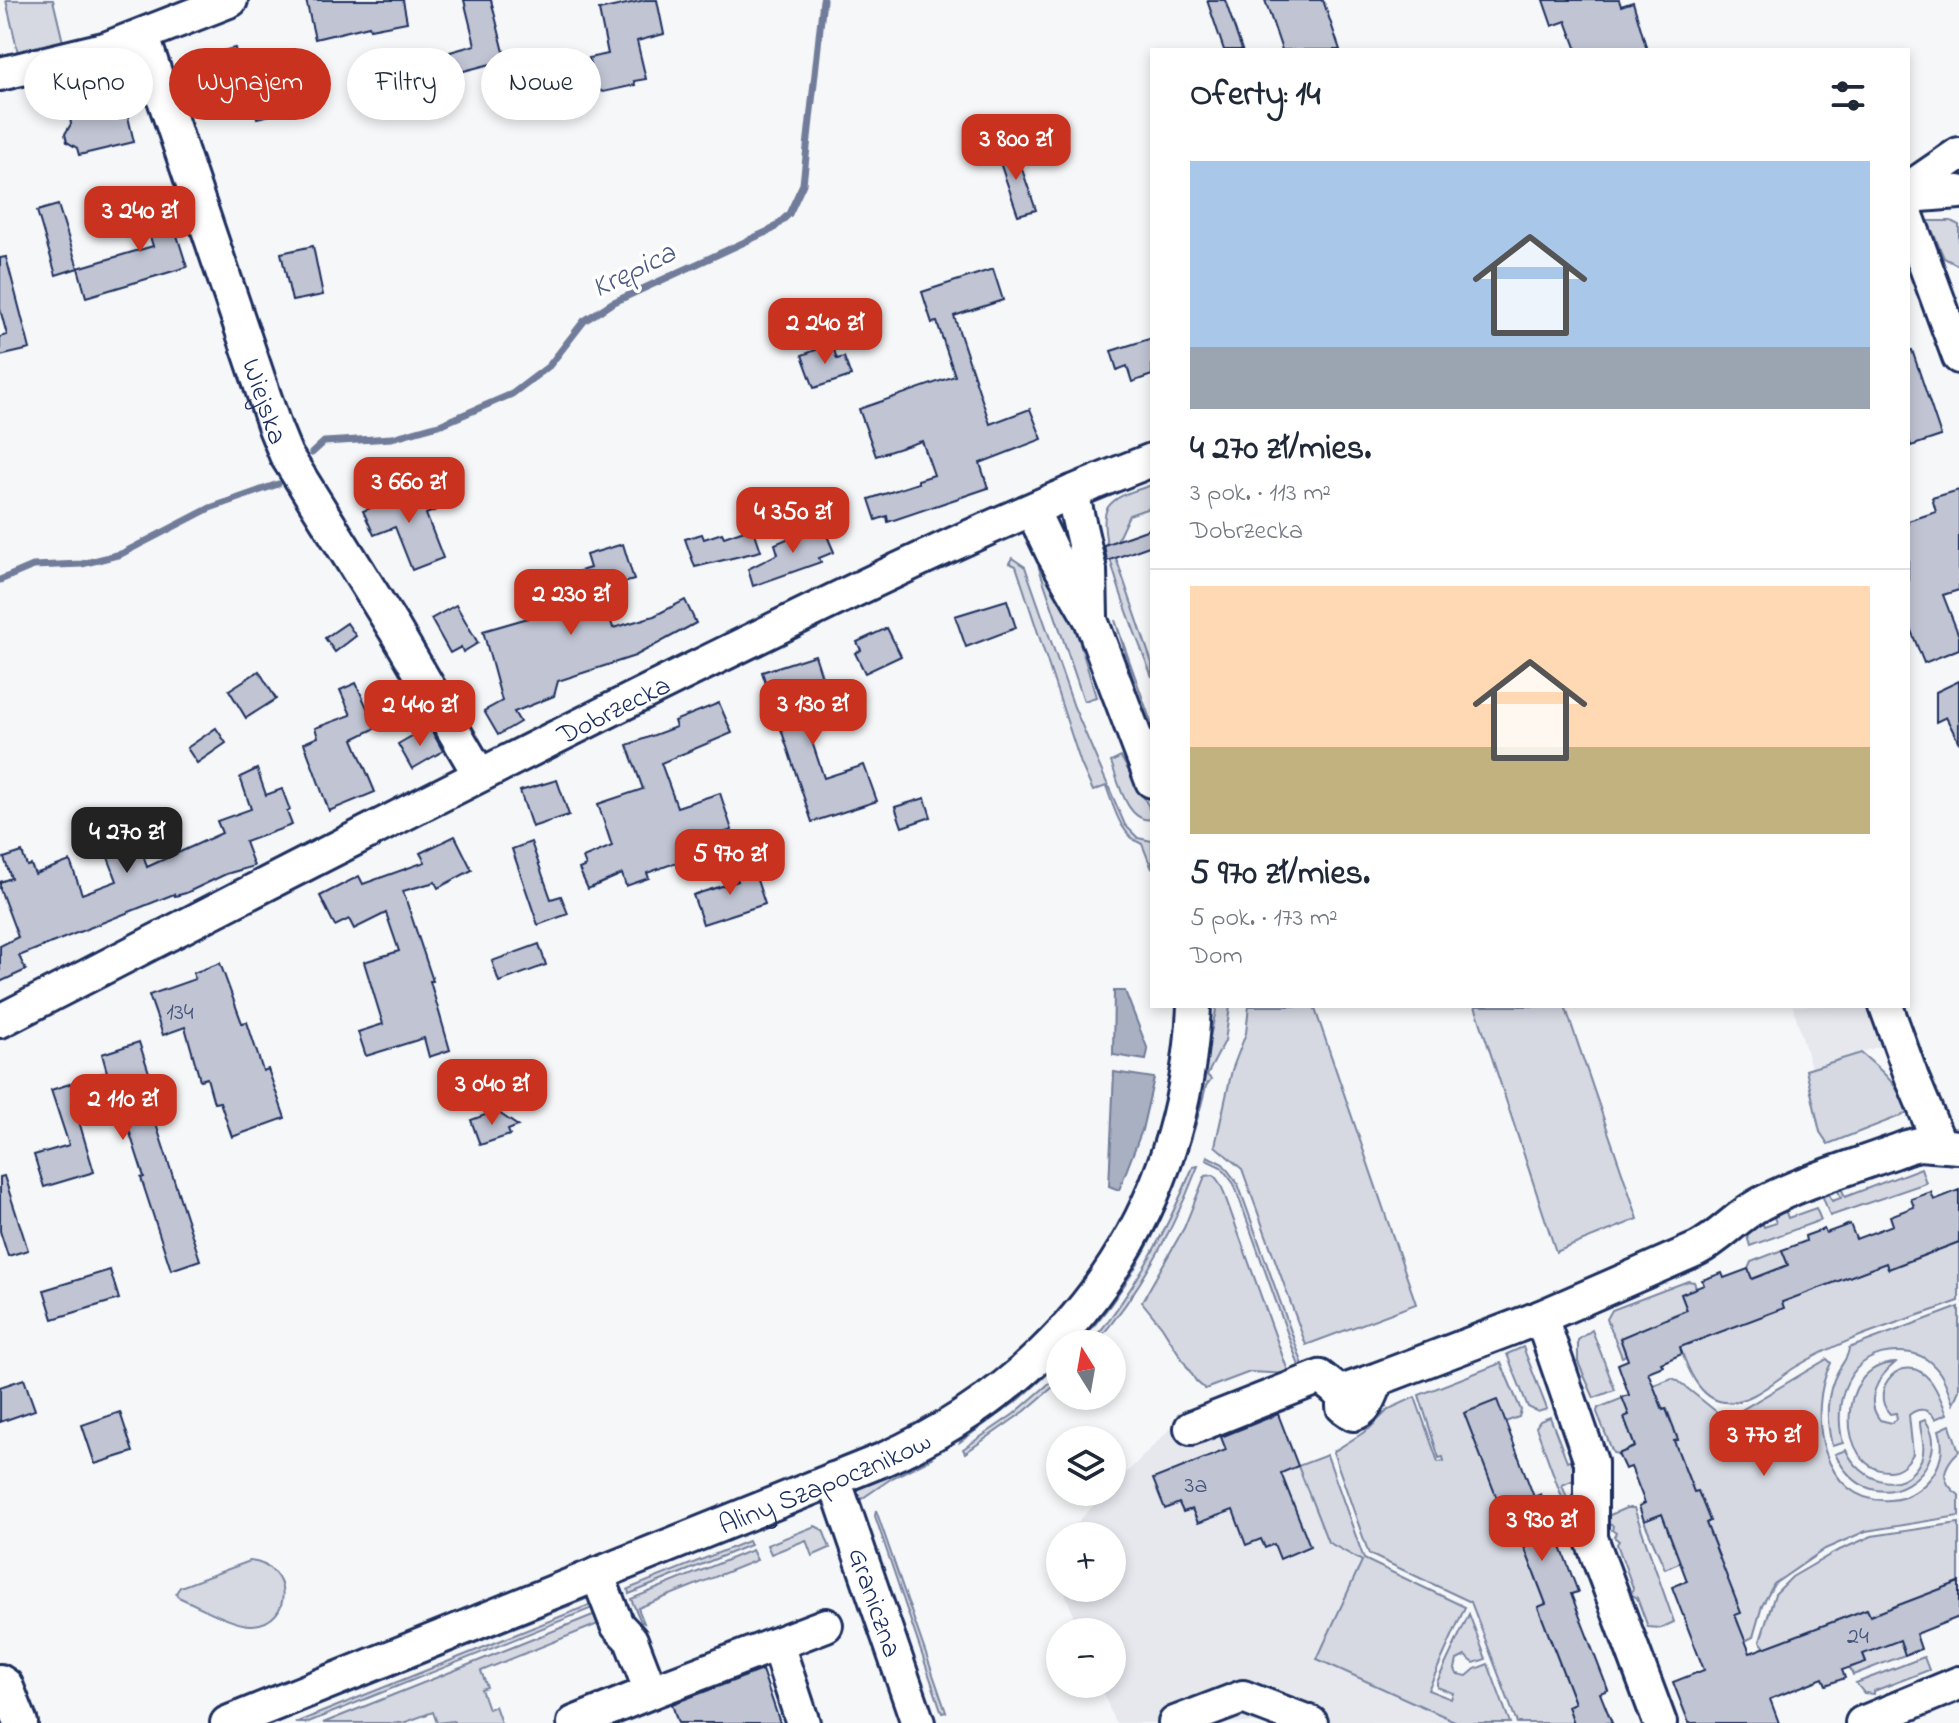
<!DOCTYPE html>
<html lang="pl">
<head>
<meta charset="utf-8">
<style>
	:root { --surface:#fff; --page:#f2f2f3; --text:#1f2937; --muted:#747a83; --line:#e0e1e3; --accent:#c8321e }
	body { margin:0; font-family:"Indie Flower",sans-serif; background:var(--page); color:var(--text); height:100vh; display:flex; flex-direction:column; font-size:30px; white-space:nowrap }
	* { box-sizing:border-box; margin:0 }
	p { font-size:26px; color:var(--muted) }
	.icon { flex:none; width:44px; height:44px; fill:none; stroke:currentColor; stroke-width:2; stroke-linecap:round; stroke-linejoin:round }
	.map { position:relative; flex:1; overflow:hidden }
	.details { position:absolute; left:1150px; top:48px; width:760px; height:960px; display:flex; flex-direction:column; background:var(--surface); border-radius:0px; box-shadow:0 4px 12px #0003 }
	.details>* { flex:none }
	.banner { position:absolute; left:24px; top:48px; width:760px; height:72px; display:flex; gap:16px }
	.needle { width:52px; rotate:349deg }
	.tools { position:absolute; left:1046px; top:1330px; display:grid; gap:16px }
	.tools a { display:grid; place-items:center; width:80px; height:80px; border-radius:50%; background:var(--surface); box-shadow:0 4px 12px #0003; font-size:40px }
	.price { position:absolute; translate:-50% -68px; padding:0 18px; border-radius:16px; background:var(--accent); color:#fff; font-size:26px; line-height:52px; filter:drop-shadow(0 2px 4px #0008) }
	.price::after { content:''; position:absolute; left:50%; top:48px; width:24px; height:18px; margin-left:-12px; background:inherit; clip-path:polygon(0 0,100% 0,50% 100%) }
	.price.active { background:#222; color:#fff }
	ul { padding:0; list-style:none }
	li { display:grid; align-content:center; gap:16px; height:424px; padding:0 40px }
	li+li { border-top:2px solid var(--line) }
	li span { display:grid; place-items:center; height:248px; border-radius:0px; color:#555 }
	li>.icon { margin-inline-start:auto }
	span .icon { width:144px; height:144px; fill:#fffc; stroke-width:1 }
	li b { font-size:34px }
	h2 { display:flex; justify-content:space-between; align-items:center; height:96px; padding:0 40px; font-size:34px }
	.pill { padding:0 28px; border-radius:36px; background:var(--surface); box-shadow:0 4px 12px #0003; font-size:28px; line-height:72px }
	.pill.active { background:var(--accent); color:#fff }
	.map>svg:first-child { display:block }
	.built { fill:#e6e8ee }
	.green { fill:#d6d9e2; stroke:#7884a0; stroke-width:2 }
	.water { fill:#a9b0c1; stroke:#707c99; stroke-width:2 }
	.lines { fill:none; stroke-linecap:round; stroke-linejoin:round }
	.stream { stroke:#707c99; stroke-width:7 }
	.building { fill:#c0c4d3; stroke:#1b2f5e; stroke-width:2 }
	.minor-casing { stroke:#1b2f5e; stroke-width:38 }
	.minor { stroke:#fff; stroke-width:32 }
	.labels { text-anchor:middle; stroke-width:7; stroke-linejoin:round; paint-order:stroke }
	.number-label { font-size:24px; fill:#44547b }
	.street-label { font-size:28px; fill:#1b2f5e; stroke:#fff }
	.water-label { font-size:30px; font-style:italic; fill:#4d5c81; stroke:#fff }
</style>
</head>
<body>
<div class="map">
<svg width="1959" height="1723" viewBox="0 0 1959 1723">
	<rect width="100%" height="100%" fill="#f6f7f9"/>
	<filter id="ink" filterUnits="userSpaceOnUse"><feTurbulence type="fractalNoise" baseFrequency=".0125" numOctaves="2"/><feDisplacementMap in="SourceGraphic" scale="16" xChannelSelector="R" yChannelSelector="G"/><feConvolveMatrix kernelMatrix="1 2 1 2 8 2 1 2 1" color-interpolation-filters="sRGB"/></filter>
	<g filter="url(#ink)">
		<g class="built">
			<polygon points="1793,1006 1875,1006 1887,1044 1811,1068"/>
			<polygon points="1264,1379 1328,1542 1362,1560 1318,1659 1459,1723 1115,1723 1100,1684 1112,1684 1112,1632 1080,1632 1063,1588 1112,1588 1112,1536 1064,1536 1107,1492 1112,1492 1112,1487 1192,1407"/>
		</g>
		<g class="green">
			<polygon points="6,0 53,0 63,42 18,53"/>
			<polygon points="1918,221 1951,221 1959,225 1959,266 1944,258 1932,230"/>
			<path d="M1152,485V507L1129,515L1113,549L1152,663V677C1141,647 1091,531 1108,507C1117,494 1138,490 1152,485Z"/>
			<path d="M1012,558L1025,567L1074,707L1125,825L1138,838L1152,841V869L1142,844C1120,835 1114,807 1106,786L1093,791L1081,764L1016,566L1009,563Z"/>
			<polygon points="1048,564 1074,623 1096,697 1084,701 1039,568"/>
			<polygon points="1115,620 1152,725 1152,739"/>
			<path d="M1121,757L1148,805L1152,819C1127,824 1118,780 1111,762Z"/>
			<path d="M1217,1006H1230L1225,1041L1207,1075L1211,1079L1206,1086C1183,1181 1146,1271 1078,1344L1079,1336L1202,1072Z"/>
			<polygon points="1249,1006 1314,1006 1416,1304 1306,1345 1242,1169 1215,1146 1232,1070 1246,1033"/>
			<polygon points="1475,1006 1565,1006 1638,1219 1556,1252"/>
			<path d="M1861,1053C1882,1071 1900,1086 1908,1113L1828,1144L1820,1132L1806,1070Z"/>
			<polygon points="1207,1156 1223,1164 1238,1184 1307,1376 1303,1377 1234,1184 1221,1167 1206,1160"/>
			<path d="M1198,1166C1173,1231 1141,1290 1095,1344H1090C1135,1290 1166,1232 1193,1167Z"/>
			<polygon points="1921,1168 1926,1183 1830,1216 1820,1189 1826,1187 1832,1201 1841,1198 1835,1184 1839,1183 1845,1197"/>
			<polygon points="1214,1175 1221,1185 1289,1374 1250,1372 1205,1389 1196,1381 1162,1327 1142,1302 1184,1228 1205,1176"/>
			<polygon points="1783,1204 1788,1218 1816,1208 1821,1220 1750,1246 1746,1233 1759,1213 1764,1227 1776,1223 1771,1208"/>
			<path d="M1959,1242V1301C1905,1321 1844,1337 1794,1368C1776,1380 1747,1406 1724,1402C1699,1399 1687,1367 1680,1347L1783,1308L1782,1302L1886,1263L1889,1269Z"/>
			<polygon points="1782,1250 1788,1265 1754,1284 1748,1269 1751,1262"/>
			<polygon points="1688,1281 1694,1282 1696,1288 1681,1294 1687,1310 1668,1317 1670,1322 1650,1326 1620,1338 1626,1355 1622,1357 1607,1319 1612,1310"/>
			<path d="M1959,1307V1390L1953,1404C1948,1390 1944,1375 1933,1365C1924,1355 1911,1352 1899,1352C1848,1351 1832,1401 1843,1443L1832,1446C1826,1420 1825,1395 1838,1371C1843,1362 1848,1358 1849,1348Z"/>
			<polygon points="1592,1330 1615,1390 1594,1398 1578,1362 1578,1340"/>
			<polygon points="1523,1347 1547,1409 1538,1412 1528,1407 1507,1354"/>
			<polygon points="1060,1359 1060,1363 1020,1399 960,1442 963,1433 1005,1405 1055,1360"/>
			<path d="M1827,1359L1831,1363C1806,1410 1821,1506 1890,1500C1905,1499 1918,1492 1928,1481C1941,1467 1945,1448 1939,1430L1950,1425L1959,1451C1943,1466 1938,1481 1959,1495V1516L1866,1531L1825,1549L1774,1584L1762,1606L1753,1637L1745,1641L1711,1551L1716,1548L1706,1523L1710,1521L1694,1492L1674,1441L1678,1439L1667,1409L1663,1410L1653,1385L1672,1378L1677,1380L1723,1417L1738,1412Z"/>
			<polygon points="1501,1363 1521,1410 1519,1417 1505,1422 1501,1509 1509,1507 1546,1604 1538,1607 1575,1703 1568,1706 1574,1723 1517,1723 1471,1602 1369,1554 1333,1452 1369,1429 1389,1409 1415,1397 1438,1462 1444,1461 1443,1457 1439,1458 1419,1395"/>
			<path d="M1895,1363C1878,1377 1864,1400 1880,1420L1892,1423L1897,1419L1896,1413L1890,1414C1867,1390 1903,1348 1930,1380C1938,1390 1942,1403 1947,1414L1935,1419C1929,1408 1919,1407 1909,1415L1913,1454C1907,1464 1900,1471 1888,1471C1837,1470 1834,1365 1895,1363Z"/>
			<polygon points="1060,1374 1060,1381 1025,1411 965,1453 963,1449 1014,1414"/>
			<polygon points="1623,1398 1629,1415 1624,1418 1635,1447 1618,1454 1613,1453 1597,1412 1598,1408"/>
			<polygon points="1550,1417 1567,1461 1583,1455 1576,1479 1562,1485 1571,1509 1567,1511 1536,1427 1540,1421"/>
			<path d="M1925,1420C1959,1465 1875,1534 1835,1454L1846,1450C1860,1481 1903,1498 1921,1460C1927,1447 1920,1434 1920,1422Z"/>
			<polygon points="926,1455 932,1458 892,1478 854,1504 854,1493 858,1487"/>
			<polygon points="1327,1455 1364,1559 1465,1607 1428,1690 1451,1699 1453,1693 1437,1687 1437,1682 1469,1614 1486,1659 1474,1663 1465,1656 1457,1660 1455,1669 1457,1674 1467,1676 1475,1669 1488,1664 1510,1723 1459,1723 1317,1659 1362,1561 1328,1542 1298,1466"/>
			<polygon points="1626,1508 1634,1508 1674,1622 1661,1628 1648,1627 1637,1598 1631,1594 1633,1588 1617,1544 1619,1541 1614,1537 1616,1533 1612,1530 1613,1526 1607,1523 1602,1530 1603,1518"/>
			<polygon points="876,1510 946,1712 942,1713 875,1516"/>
			<polygon points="1662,1514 1673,1544 1686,1560 1665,1569 1644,1521"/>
			<polygon points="1959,1523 1959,1582 1870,1616 1866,1609 1765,1648 1760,1641 1775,1594 1792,1577 1835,1552 1872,1536"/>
			<polygon points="815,1526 823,1530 830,1548 812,1556 806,1540 771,1554 767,1545"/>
			<polygon points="748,1541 750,1545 629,1594 628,1589"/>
			<polygon points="752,1550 757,1560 638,1608 644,1623 641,1622 631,1599"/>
			<path d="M250,1561C292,1565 294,1622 253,1625C235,1627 196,1604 178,1597L176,1593L180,1587Z"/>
			<polygon points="585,1593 596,1595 275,1723 260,1723"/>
			<polygon points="599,1601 600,1605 306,1723 295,1723"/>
			<polygon points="603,1611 603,1622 481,1671 487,1687 481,1689 488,1709 495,1706 501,1723 455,1723 453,1721 437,1723 433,1712 403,1723 323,1723"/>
			<polygon points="1900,1640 1905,1655 1853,1675 1850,1668 1866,1661 1860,1646"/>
			<polygon points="1924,1657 1929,1670 1874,1691 1874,1694 1864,1693 1856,1683"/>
		</g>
		<g class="water">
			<polygon points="1114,991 1125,991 1148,1050 1146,1060 1113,1055"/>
			<polygon points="1114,1072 1154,1078 1142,1130 1119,1190 1109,1186"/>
		</g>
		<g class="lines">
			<g class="stream">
				<polyline points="312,453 324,442 392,438 442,424 512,394 549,366 584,321 612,303 773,229 789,214 803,184 823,0"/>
				<polyline points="0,580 33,566 82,564 121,554 210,508 278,484"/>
			</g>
		</g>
		<g class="building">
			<polygon points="306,0 403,0 407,22 370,29 369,26 315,39"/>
			<polygon points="464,0 491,0 506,60 456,73 450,52 475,45"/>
			<polygon points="645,0 657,0 664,34 637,41 646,79 634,81 635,85 603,92 589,85 593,77 589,58 608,54 599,10"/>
			<polygon points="1207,0 1225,0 1242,50 1224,50"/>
			<polygon points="1265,0 1323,0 1340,50 1282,50"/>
			<polygon points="1543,0 1619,0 1621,6 1633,2 1647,50 1577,50 1566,21 1552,26"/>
			<polygon points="235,48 242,80 212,87 205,55"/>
			<polygon points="304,53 310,77 289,81 296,109 257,118 244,65"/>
			<polygon points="371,64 379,98 362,102 354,68"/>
			<polygon points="125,104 134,142 79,155 77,148 67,142 65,134 71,124 70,117"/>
			<polygon points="1015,149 1036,210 1018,215 997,154"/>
			<polygon points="164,194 187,267 86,297 78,268 153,246 139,202"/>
			<polygon points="58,205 78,268 56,275 37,211"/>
			<polygon points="313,246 323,295 292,301 281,253"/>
			<polygon points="6,257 30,349 0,356 0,337 7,335 0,309 0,258"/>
			<polygon points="993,269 1003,300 954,316 990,424 1030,409 1042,439 980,463 988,488 888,522 887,516 876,520 869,499 918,483 918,480 934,475 922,441 876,456 859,409 955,376 937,322 932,323 922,292"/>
			<polygon points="1152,338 1152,375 1132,382 1127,366 1117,370 1111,351"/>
			<polygon points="832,344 837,359 844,357 851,376 814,388 802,355"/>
			<polygon points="1912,350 1941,436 1911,446 1908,436 1908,351"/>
			<polygon points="425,486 436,510 426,514 443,558 412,570 395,527 374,535 363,511"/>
			<polygon points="1959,490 1959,590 1943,595 1959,636 1959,649 1924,663 1908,623 1908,521 1936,512 1932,498"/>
			<polygon points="822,524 834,552 819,558 821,562 753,586 748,569 778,554 775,544"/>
			<polygon points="753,527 761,551 695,567 685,539 702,534 704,539 722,533 724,537"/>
			<polygon points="1152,528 1152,545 1107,561 1104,545"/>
			<polygon points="623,544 634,580 601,589 613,628 654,616 685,600 696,623 635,656 558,681 554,696 514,712 520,722 498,735 484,711 502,701 483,631 528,618 526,611 539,607 535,594 580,581 577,572 590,568 586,555"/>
			<polygon points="1007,600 1016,628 966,647 955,616"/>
			<polygon points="456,605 478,643 463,652 461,647 450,653 431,619"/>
			<polygon points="347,623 356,636 335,652 325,638"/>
			<polygon points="887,628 901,656 865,673 855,653 861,650 857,642"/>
			<polygon points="815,655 822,677 794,687 824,778 864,765 877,801 812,822 762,672"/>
			<polygon points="259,671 276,699 246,718 229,690"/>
			<polygon points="1959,681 1959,743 1946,717 1936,722 1936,692"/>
			<polygon points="356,683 376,728 353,739 375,792 329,811 304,743 318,737 315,728 351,715 340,690"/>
			<polygon points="719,703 732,733 661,763 677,807 720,793 732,830 682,847 686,859 647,873 649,878 626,886 622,874 588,889 579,869 586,866 583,858 612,846 598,804 643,789 627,745 676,727 674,721"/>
			<polygon points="429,726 443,751 412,769 398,744"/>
			<polygon points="216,728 226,743 197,763 187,748"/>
			<polygon points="257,769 266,795 282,789 290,810 287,812 292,825 245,842 254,866 226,874 186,893 175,896 174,894 19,956 26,970 0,982 0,946 18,937 0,889 0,882 11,878 4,858 22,852 27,866 31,865 35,874 70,861 82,894 117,881 104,847 84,855 78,836 110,825 106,815 129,807 147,867 222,833 217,821 251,809 240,777"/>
			<polygon points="557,780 569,815 532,827 520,791"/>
			<polygon points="925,798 931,817 902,827 895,807"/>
			<polygon points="455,836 472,870 438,888 435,882 403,891 433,981 430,981 450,1050 429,1057 424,1038 366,1056 358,1032 383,1024 364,962 399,951 386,913 354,929 349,919 335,926 320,896 359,876 363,884 425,862 420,853"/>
			<polygon points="531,842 551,899 561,896 568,914 538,925 512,849"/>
			<polygon points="752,865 765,904 703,924 693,895 738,881 734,871"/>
			<polygon points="539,944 546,965 499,982 492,961"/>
			<polygon points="220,963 242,1023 247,1022 263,1071 268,1069 285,1118 232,1137 220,1102 214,1103 207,1078 200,1080 185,1027 163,1035 149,995 195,979 193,973"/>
			<polygon points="139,1042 162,1112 153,1115 200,1260 171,1270 141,1178 144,1177 127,1124 122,1125 116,1106 78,1118 94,1172 44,1187 34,1155 69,1145 51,1090 107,1072 102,1054"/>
			<polygon points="496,1111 518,1126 508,1130 510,1135 480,1145 471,1120"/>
			<polygon points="4,1176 28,1250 8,1256 0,1231 0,1177"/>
			<polygon points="1959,1190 1959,1242 1888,1269 1886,1263 1782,1302 1784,1308 1680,1347 1682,1354 1661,1363 1663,1366 1648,1372 1663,1410 1666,1409 1678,1440 1674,1441 1694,1492 1698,1491 1710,1521 1706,1523 1741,1613 1735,1615 1750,1653 1867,1609 1870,1616 1959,1582 1959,1617 1916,1634 1921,1649 1905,1655 1900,1640 1863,1654 1866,1662 1842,1670 1845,1678 1826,1685 1823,1678 1770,1699 1779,1723 1689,1723 1673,1682 1704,1670 1672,1587 1687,1581 1662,1514 1644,1521 1639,1506 1645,1503 1631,1467 1625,1469 1618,1454 1635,1447 1624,1417 1629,1415 1622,1397 1629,1395 1618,1364 1628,1360 1620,1338 1687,1310 1681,1294 1704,1285 1702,1280 1722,1273 1724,1278 1748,1269 1752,1279 1788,1265 1782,1250 1806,1241 1805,1236 1824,1229 1826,1233 1850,1224 1856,1239 1893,1225 1890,1216 1914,1207 1911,1199 1931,1192 1934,1200"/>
			<polygon points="110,1270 119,1299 53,1319 44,1290"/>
			<polygon points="24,1379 35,1410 0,1422 0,1387"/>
			<polygon points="1497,1400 1534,1497 1541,1494 1578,1592 1571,1594 1608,1690 1600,1693 1612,1723 1574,1723 1568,1706 1575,1703 1538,1607 1546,1604 1509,1507 1501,1509 1464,1413"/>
			<polygon points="120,1412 133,1452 95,1464 82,1425"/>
			<polygon points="1278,1414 1298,1466 1281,1473 1310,1546 1280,1559 1274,1544 1265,1548 1261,1539 1246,1545 1233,1510 1198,1523 1192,1509 1183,1512 1179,1503 1165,1509 1153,1479 1226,1450 1221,1437"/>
			<polygon points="762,1670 780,1723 678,1723 672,1704"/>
		</g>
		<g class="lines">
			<defs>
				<g id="minor">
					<path id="s1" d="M143,37L275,428L286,455L395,630L479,774"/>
					<polyline points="0,74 108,48 231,0"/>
					<polyline points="1908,189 1959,154"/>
					<polyline points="1908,196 1959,192"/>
					<polyline points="1908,218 1959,357"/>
					<polyline points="1072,492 1090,570 1091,617"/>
					<polyline points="1032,510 1053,554 1091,620 1152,781"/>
					<polyline points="1886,1006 1912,1078 1940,1145"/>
					<path id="s2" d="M0,1021C229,903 458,785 689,671C841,596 994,521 1152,460"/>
					<path d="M1378,1379L1347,1390L1343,1395V1407L1353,1414C1368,1411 1372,1392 1378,1379L1541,1317"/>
					<polyline points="1191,1428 1320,1377 1343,1395"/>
					<path id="s3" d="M834,1479L918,1723"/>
					<polyline points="777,1644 803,1723"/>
					<polyline points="0,1681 6,1685 21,1723"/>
					<polyline points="651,1692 826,1625"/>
					<path id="s4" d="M227,1723L882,1460C1070,1376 1185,1213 1194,1006"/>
					<polyline points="574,1723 651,1692 631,1640 617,1625 597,1574"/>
					<polyline points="1175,1723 1243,1697 1311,1723"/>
					<path d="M1660,1723L1591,1538V1462L1541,1317L1697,1249C1721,1237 1738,1215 1762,1203C1806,1180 1860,1165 1907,1147L1919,1144L1959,1147"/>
					<polyline points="1862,1723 1959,1683"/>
				</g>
			</defs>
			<use href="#minor" class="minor-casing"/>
			<use href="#minor" class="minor"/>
		</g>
	</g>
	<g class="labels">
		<g class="number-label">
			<text x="180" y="1019">134</text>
			<text x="1196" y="1492">3a</text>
			<text x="1858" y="1643">24</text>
		</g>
		<g class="street-label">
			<text dy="10" stroke="none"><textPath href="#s1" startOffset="384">Wiejska</textPath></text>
			<text dy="10" stroke="none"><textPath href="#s2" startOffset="688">Dobrzecka</textPath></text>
			<text dy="10" stroke="none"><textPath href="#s4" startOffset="644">Aliny Szapocznikow</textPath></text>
			<text dy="10" stroke="none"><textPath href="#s3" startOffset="130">Graniczna</textPath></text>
		</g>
		<g class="water-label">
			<text transform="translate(633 269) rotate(-26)" y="10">Krępica</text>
		</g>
	</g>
</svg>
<div class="tools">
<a><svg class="needle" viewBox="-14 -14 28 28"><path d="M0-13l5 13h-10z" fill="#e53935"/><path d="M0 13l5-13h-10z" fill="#747a83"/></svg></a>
<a><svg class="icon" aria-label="layers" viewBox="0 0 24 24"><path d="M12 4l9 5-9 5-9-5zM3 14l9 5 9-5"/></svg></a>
<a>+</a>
<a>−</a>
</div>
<b class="price" style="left:1016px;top:182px">3 800 zł</b>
<b class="price" style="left:140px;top:254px">3 240 zł</b>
<b class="price" style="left:825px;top:366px">2 240 zł</b>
<b class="price" style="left:409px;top:525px">3 660 zł</b>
<b class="price" style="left:793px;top:555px">4 350 zł</b>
<b class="price" style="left:571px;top:637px">2 230 zł</b>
<b class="price" style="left:813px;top:747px">3 130 zł</b>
<b class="price" style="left:420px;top:748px">2 440 zł</b>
<b class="price active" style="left:127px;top:875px">4 270 zł</b>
<b class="price" style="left:730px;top:897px">5 970 zł</b>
<b class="price" style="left:492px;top:1127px">3 040 zł</b>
<b class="price" style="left:123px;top:1142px">2 110 zł</b>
<b class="price" style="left:1764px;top:1478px">3 770 zł</b>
<b class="price" style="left:1542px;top:1563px">3 930 zł</b>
<div class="banner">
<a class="pill">Kupno</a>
<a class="pill active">Wynajem</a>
<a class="pill">Filtry</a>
<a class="pill">Nowe</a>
</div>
<section class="details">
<h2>Oferty: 14<svg class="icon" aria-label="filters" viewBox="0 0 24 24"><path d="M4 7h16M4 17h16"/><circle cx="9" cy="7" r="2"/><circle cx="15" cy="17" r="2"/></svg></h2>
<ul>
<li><span style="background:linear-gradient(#a9c7e8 75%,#9aa5b1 0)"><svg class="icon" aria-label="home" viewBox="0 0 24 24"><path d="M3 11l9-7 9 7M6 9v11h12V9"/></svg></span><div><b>4 270 zł/mies.</b><p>3 pok. · 113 m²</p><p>Dobrzecka</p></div></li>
<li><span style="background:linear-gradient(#ffd9b3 65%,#c2b280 0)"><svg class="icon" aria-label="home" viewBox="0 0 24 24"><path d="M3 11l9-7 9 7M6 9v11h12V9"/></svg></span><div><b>5 970 zł/mies.</b><p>5 pok. · 173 m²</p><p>Dom</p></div></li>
</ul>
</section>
</div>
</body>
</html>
